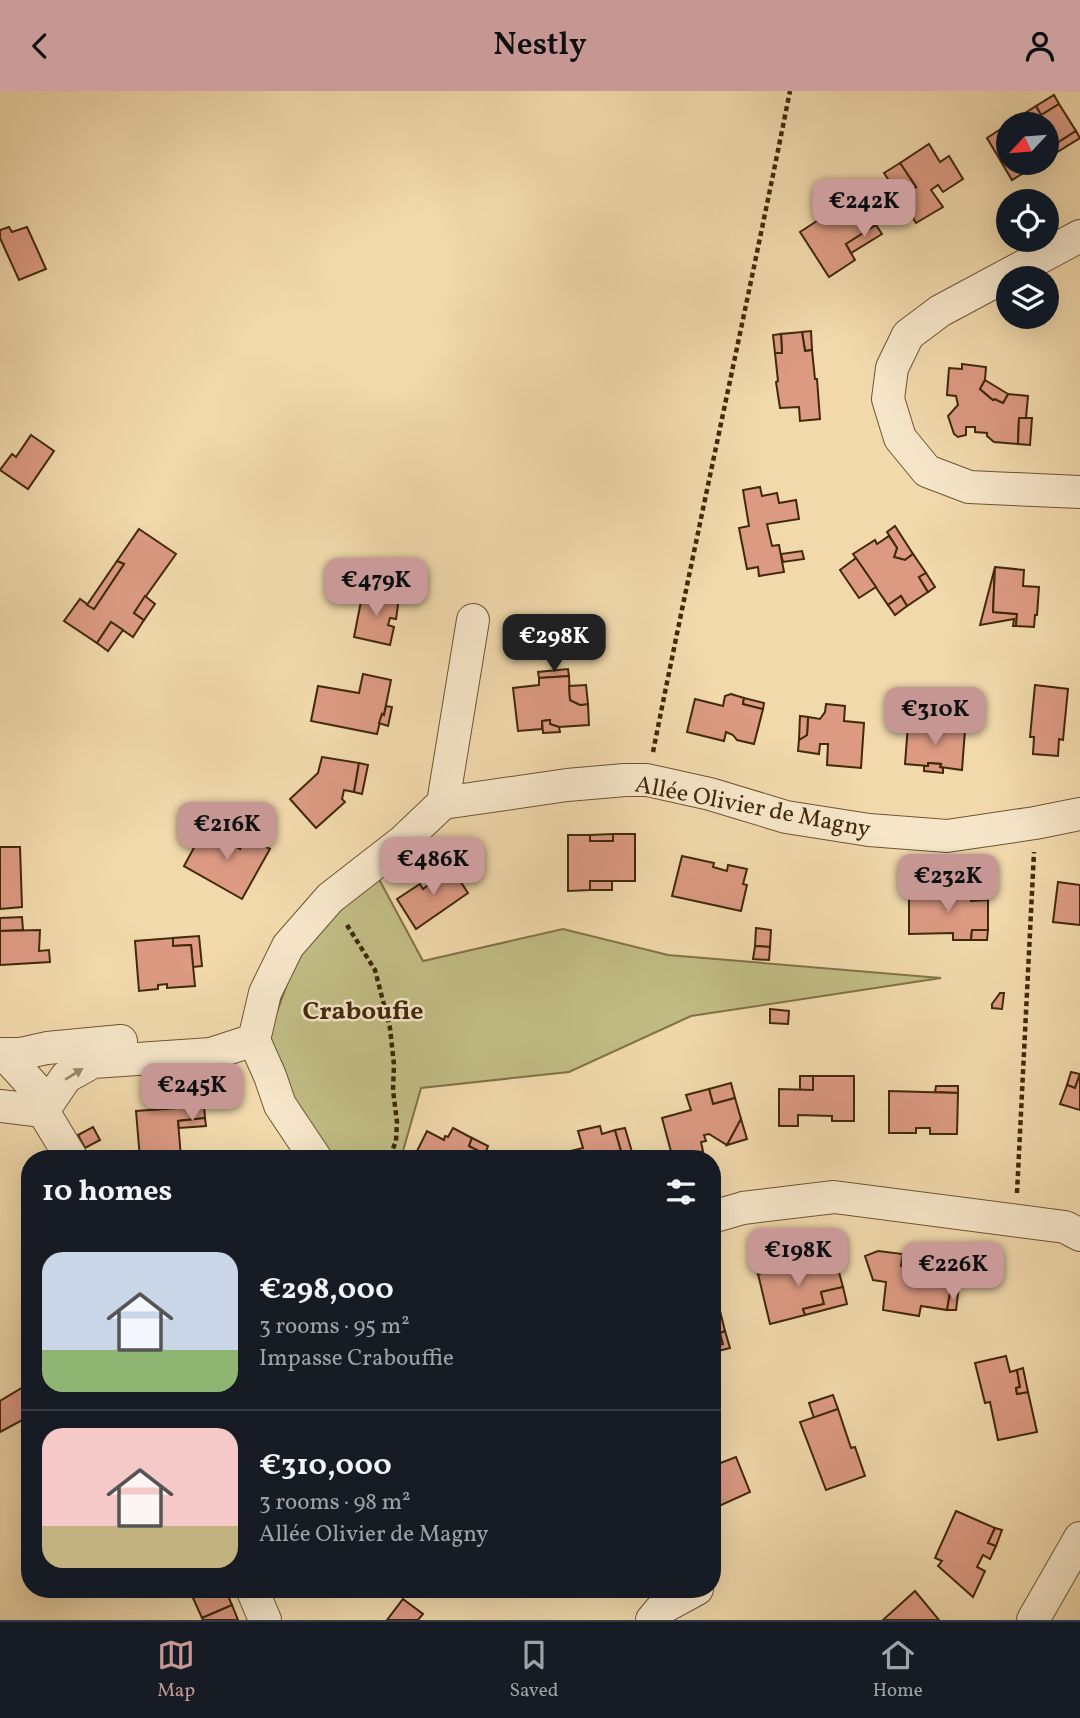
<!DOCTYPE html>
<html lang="en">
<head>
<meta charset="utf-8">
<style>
	:root { --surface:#171b24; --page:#20242c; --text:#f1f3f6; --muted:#9ea1a6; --line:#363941; --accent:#c59692 }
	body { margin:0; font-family:Vollkorn,serif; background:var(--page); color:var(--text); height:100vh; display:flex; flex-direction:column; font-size:26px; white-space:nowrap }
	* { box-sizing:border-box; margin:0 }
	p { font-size:23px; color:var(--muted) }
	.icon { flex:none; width:38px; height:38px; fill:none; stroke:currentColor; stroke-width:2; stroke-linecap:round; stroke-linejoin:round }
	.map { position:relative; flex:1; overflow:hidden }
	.side { position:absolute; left:21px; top:1059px; width:700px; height:448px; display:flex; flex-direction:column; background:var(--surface); border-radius:28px; box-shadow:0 7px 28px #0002 }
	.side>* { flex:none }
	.needle { width:46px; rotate:244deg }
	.controls { position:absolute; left:996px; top:21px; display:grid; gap:14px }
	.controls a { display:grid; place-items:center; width:63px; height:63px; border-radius:50%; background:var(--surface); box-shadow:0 7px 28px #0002; font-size:35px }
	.price { position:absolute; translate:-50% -60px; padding:0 16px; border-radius:14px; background:var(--accent); color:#111; font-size:23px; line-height:46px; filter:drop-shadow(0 2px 4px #0008) }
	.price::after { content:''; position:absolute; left:50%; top:42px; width:21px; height:16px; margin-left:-10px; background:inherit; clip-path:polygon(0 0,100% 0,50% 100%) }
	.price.on { background:#222; color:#fff }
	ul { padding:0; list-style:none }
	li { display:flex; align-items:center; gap:21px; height:175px; padding:0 21px }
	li+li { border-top:2px solid var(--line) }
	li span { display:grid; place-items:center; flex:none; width:196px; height:140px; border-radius:21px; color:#555 }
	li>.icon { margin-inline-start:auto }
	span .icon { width:84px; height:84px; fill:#fffc; stroke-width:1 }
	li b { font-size:30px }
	h2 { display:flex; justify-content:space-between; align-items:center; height:84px; padding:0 21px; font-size:30px }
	header { display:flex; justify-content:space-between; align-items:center; height:91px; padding:0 21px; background:var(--accent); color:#111; font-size:32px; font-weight:600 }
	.tabs { display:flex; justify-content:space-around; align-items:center; height:98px; border-top:2px solid var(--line); background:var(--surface); font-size:19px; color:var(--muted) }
	.tabs a { display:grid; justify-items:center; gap:4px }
	.tabs .on { color:var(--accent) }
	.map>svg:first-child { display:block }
	.green { fill:#c1bd84; stroke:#817348; stroke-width:2 }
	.building { fill:#dc9a83; stroke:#41290b; stroke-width:2 }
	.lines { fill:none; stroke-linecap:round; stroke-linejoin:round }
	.minor-casing { stroke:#6d5533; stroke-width:34 }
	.path { stroke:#41290b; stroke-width:4.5; stroke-dasharray:5 3.5; stroke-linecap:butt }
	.minor { stroke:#f6e6c9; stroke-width:32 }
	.oneway { fill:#9c886a }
	.labels { text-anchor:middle; stroke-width:5; stroke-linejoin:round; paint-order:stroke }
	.street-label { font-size:24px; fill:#41290b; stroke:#f6e6c9 }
	.neighbourhood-label { font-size:26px; font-weight:bold; fill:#41290b; stroke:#f6e6c9 }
</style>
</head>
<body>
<header><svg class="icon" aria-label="back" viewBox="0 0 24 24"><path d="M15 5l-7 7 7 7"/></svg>Nestly<svg class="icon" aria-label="person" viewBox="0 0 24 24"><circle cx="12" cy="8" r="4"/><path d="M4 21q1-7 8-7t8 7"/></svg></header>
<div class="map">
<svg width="1080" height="1529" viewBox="0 0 1080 1529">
	<rect width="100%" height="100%" fill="#f1d9ac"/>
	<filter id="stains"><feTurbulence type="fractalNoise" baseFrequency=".00286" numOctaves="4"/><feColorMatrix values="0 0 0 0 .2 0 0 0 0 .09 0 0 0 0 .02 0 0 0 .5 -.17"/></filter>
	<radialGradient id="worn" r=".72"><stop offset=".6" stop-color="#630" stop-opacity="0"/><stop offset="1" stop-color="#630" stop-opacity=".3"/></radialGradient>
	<polygon class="green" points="373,777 423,870 563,838 668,864 941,887 691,925 569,981 421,997 401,1067 327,1067 295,1020 269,943 297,865"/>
	<g class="building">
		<polygon points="1054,4 1059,13 1041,24 1036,15"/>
		<polygon points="1059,13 1076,40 1046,59 1046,33 1008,33 1008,72 1040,72 1012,89 987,47 1036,15 1041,24"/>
		<polygon points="1076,40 1080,47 1046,68 1046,59"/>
		<polygon points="929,53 940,71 949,65 963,88 943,101 938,94 931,99 943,116 916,132 900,106 916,96 900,72"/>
		<polygon points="900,72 916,96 900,106 884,82"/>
		<polygon points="857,104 876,134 846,153 855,169 829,186 800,141"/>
		<polygon points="876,134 882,143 851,162 846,153"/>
		<polygon points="9,136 12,141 27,136 46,178 19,189 0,147 0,139"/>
		<polygon points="811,240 812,259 805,260 802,241"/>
		<polygon points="802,241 805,260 812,259 815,288 817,288 820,328 800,330 799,316 780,317 776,291 778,290 775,262 782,262 781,243"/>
		<polygon points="781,243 782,262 775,262 773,244"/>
		<polygon points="962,273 986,276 985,289 980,298 993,309 995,308 1003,312 1008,303 1028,305 1026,327 1019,327 1018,353 994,351 987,345 987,342 975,341 975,336 966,336 966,344 958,346 954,343 948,325 958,314 956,305 947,304 949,277 962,278"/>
		<polygon points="985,289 1008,303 1003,312 995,308 993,309 980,298"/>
		<polygon points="1019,327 1032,327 1030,354 1018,353"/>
		<polygon points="31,344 54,360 28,398 0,379 12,363 16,366"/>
		<polygon points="760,396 762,405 777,402 779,412 796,409 799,428 767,433 772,455 779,454 784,481 759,485 758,476 747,478 739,437 749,435 743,399"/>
		<polygon points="895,435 913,463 905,469 894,466 897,457 887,441"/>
		<polygon points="139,438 176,463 134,522 144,529 133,546 111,531 97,552 64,530 80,508 94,518 124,473 117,470"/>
		<polygon points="889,445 897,457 894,466 905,469 913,463 926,482 919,486 928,501 907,515 901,505 888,514 853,463 875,449 877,453"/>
		<polygon points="802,460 804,468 783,471 781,463"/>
		<polygon points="856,467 876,496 859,507 840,479"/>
		<polygon points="117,470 124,473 94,518 87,514"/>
		<polygon points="995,476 993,521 1017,523 1016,535 1013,535 1014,528 980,534"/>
		<polygon points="995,476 1024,479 1023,495 1039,496 1037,524 1035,524 1034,536 1016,535 1017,523 993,521"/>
		<polygon points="926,482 935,496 928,501 919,486"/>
		<polygon points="363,500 399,507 396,528 390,527 388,534 394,536 390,554 354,546"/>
		<polygon points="145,505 155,513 144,529 134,522"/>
		<polygon points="901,505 907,515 895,524 888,514"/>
		<polygon points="111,531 123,539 108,560 97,552"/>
		<polygon points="568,578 569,585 539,587 538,581"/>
		<polygon points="363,583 391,589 384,624 382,623 377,643 311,630 318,595 359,602"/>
		<polygon points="569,585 570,609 580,614 588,613 589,634 559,636 550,633 550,629 542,630 542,638 518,640 513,597 539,594 539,587"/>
		<polygon points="586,594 588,613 580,614 570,609 569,595"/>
		<polygon points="1035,594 1068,598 1063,649 1059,648 1058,665 1033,663 1034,646 1030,646"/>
		<polygon points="731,603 744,607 743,613 763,618 754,653 737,649 733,644 726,641 724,650 687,641 695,608 723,615 725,605"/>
		<polygon points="744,607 764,612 763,618 743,613"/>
		<polygon points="826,613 845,615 844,630 864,632 861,677 827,674 828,653 820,653 819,663 798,660 799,649 807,644 808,626 820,628 825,621"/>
		<polygon points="386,615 392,616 388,635 379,632 382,623 384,624"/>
		<polygon points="800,625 808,626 807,644 799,649"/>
		<polygon points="550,629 550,633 559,636 560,641 543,642 542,630"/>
		<polygon points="908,634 965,639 962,679 940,676 941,673 928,672 928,675 905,673"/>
		<polygon points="322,666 359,672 354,701 344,699 342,708 345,711 316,737 290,708 318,682"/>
		<polygon points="359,672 368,674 362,703 354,701"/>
		<polygon points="928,672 941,673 940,676 943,677 943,682 924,680 924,675 928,675"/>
		<polygon points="204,738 240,758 248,746 270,758 242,808 184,775"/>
		<polygon points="613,743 613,750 590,750 590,744"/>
		<polygon points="613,743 635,743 635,790 590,790 590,799 568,800 568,744 590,744 590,750 613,750"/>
		<polygon points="0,756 20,756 22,816 0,818"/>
		<polygon points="682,765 714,772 713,776 727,780 728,774 747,778 743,793 747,794 741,820 672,805"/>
		<polygon points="449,773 468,802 416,838 397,808 420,793 423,798 432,791 429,787"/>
		<rect x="590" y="790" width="22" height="9"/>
		<polygon points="1058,791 1080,794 1080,834 1053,831"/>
		<polygon points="971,797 971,810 988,809 988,839 972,839 971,849 953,849 953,842 909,843 909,802 944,802 944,807 953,806 953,798"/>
		<polygon points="22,826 23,839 0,840 0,827"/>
		<polygon points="756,837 771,839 770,856 755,855"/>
		<polygon points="40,839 39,860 49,859 50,871 0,874 0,840"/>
		<polygon points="972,839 988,839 987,849 971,849"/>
		<polygon points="199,845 202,875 193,876 191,854 173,855 173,847"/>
		<polygon points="173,847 173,855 191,854 195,895 167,897 167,893 158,894 158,898 139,900 135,850"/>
		<polygon points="755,855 770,856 769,869 753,868"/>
		<polygon points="1000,902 1004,902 1002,918 992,917 992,913"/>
		<polygon points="770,918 789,920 788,933 770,932"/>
		<polygon points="1071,981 1080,983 1075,997 1067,994"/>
		<polygon points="1080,983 1080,1019 1060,1013 1067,994 1075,997"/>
		<rect x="800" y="985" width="13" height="14"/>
		<polygon points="813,985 854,985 854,1030 832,1030 832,1025 798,1024 798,1035 779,1035 779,998 813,999"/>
		<polygon points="731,992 735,1007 713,1013 709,998"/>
		<polygon points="936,995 958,995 958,1002 935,1001"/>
		<polygon points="709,998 713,1013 735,1007 741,1028 727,1054 709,1043 704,1044 706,1050 701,1051 703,1060 680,1068 673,1068 662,1027 691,1019 686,1004"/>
		<polygon points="889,1000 958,1002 957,1043 930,1043 930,1037 916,1037 916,1042 889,1042"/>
		<polygon points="203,1001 205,1027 178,1030 181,1067 140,1068 136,1020 177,1017 176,1003"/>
		<polygon points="205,1027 206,1035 179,1037 178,1030"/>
		<polygon points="741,1028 747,1048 727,1054"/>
		<polygon points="600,1035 602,1043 615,1039 622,1063 632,1061 633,1068 555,1068 554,1064 583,1057 578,1040"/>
		<polygon points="93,1036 100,1049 85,1057 78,1044"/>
		<polygon points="453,1037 472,1047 469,1055 485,1063 482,1068 413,1068 427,1040 444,1049 445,1045 448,1046"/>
		<polygon points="625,1037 632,1061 622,1063 615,1039"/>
		<polygon points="472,1047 488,1055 485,1063 469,1055"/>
		<polygon points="878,1160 903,1163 901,1175 912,1177 911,1184 924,1186 924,1179 961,1183 958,1203 950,1202 947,1219 921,1215 919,1225 883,1219 886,1191 873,1189 865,1165"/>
		<polygon points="834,1163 843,1196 821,1201 824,1213 803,1218 805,1224 770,1233 758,1183 790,1175 793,1185 807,1181 804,1171"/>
		<polygon points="788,1167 790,1175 758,1183 755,1176"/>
		<polygon points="926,1169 962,1173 961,1183 924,1179"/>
		<polygon points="843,1196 847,1213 805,1224 803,1218 824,1213 821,1201"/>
		<polygon points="950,1202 958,1203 956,1219 947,1219"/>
		<polygon points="712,1215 713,1215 716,1222 720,1220 725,1240 720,1242 723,1253 717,1255 718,1260 712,1262"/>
		<polygon points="725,1240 730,1257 718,1260 717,1255 723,1253 720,1242"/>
		<polygon points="1006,1265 1010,1281 1017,1279 1020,1296 1016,1297 1017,1303 1028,1301 1037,1341 998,1349 990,1311 985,1312 975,1272"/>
		<polygon points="1023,1277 1028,1301 1017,1303 1016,1297 1020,1296 1017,1279"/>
		<polygon points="30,1292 30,1325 0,1341 0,1310"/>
		<polygon points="833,1304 838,1318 814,1327 809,1312"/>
		<polygon points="838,1318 851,1357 855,1356 865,1385 826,1399 800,1331"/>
		<polygon points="713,1361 718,1373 736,1366 750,1401 717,1416 714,1409 712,1409"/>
		<polygon points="956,1420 995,1437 988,1452 996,1455 990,1468 983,1464 977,1476 985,1480 973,1506 938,1475 942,1470 935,1467"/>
		<polygon points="995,1437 1002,1439 996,1455 988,1452"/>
		<polygon points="189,1498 225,1498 232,1514 202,1527"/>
		<polygon points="915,1500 939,1529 883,1529"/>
		<polygon points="403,1508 423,1523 418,1529 387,1529"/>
		<polygon points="232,1514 238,1529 203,1529 202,1527"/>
	</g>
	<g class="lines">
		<defs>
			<g id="minor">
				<polyline points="1080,145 940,220 908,244 892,277 888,308 900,347 927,380 969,396 1080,401"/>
				<polyline points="443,712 473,529"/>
				<polyline points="254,949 265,902 288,855 330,807 402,751 443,712 567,694 625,689 647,689 710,703 786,726 869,739 947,745 1035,732 1080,723"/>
				<polyline points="254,949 270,985 280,1014 316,1068"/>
				<polyline points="0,963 20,963 47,957 121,950"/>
				<polyline points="5,964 36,998 43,1020 72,1068"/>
				<polyline points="0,1015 43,1020 66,986 93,971 211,963 254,949"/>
				<polyline points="712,1126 743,1117 834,1106 1065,1136 1080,1144"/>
				<polyline points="252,1498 265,1529"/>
				<polyline points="652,1529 662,1517 697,1498"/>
				<polyline points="1033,1529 1080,1447"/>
			</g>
		</defs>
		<use href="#minor" class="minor-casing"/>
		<g class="path">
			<path d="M653,661C697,440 746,220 790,0"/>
			<polyline points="347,834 375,879 390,937 394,974 393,999 397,1031 396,1050 389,1068"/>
			<polyline points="1017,1102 1034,761"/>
		</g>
		<use href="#minor" class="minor"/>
	</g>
	<defs><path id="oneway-solid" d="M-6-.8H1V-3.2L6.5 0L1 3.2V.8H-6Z" transform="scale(1.75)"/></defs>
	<use class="oneway" href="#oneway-solid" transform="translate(74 983) rotate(-32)"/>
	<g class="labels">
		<g class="street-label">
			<text transform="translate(753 715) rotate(11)" y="8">Allée Olivier de Magny</text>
		</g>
		<g class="neighbourhood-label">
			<text x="363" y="928">Craboufie</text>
		</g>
	</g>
	<rect width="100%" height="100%" filter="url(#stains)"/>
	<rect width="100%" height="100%" fill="url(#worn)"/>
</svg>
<div class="controls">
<a><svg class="needle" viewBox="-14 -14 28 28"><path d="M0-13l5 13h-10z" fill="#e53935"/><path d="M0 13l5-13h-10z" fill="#9ea1a6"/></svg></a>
<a><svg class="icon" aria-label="locate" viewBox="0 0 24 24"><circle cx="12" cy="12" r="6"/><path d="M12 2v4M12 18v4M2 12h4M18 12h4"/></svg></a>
<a><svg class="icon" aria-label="layers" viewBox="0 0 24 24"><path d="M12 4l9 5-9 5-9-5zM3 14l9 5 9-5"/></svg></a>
</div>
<b class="price" style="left:864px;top:148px">€242K</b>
<b class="price" style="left:376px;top:527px">€479K</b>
<b class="price on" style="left:554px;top:583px">€298K</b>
<b class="price" style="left:935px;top:656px">€310K</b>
<b class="price" style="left:227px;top:771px">€216K</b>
<b class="price" style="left:433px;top:806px">€486K</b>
<b class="price" style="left:948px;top:823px">€232K</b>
<b class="price" style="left:192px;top:1032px">€245K</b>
<b class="price" style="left:798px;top:1197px">€198K</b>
<b class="price" style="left:953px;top:1211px">€226K</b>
<section class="side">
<h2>10 homes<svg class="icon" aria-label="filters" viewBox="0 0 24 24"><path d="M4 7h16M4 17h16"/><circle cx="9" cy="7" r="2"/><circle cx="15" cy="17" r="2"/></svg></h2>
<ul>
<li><span style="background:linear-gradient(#c9d6e8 70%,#8fb573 0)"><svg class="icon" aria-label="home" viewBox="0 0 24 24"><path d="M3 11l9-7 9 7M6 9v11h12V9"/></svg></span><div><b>€298,000</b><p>3 rooms · 95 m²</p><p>Impasse Crabouffie</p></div></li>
<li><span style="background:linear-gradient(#f6c9c9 70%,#c2b280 0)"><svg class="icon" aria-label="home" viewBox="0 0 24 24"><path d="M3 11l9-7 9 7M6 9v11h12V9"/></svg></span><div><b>€310,000</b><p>3 rooms · 98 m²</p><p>Allée Olivier de Magny</p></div></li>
</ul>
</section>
</div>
<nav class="tabs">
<a class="on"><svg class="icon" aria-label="map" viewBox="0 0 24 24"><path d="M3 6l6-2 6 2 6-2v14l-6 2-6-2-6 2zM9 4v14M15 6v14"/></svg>Map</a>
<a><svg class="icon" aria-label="saved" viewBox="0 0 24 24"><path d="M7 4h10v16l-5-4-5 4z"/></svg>Saved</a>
<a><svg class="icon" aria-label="home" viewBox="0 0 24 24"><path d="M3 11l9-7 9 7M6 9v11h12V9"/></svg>Home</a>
</nav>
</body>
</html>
